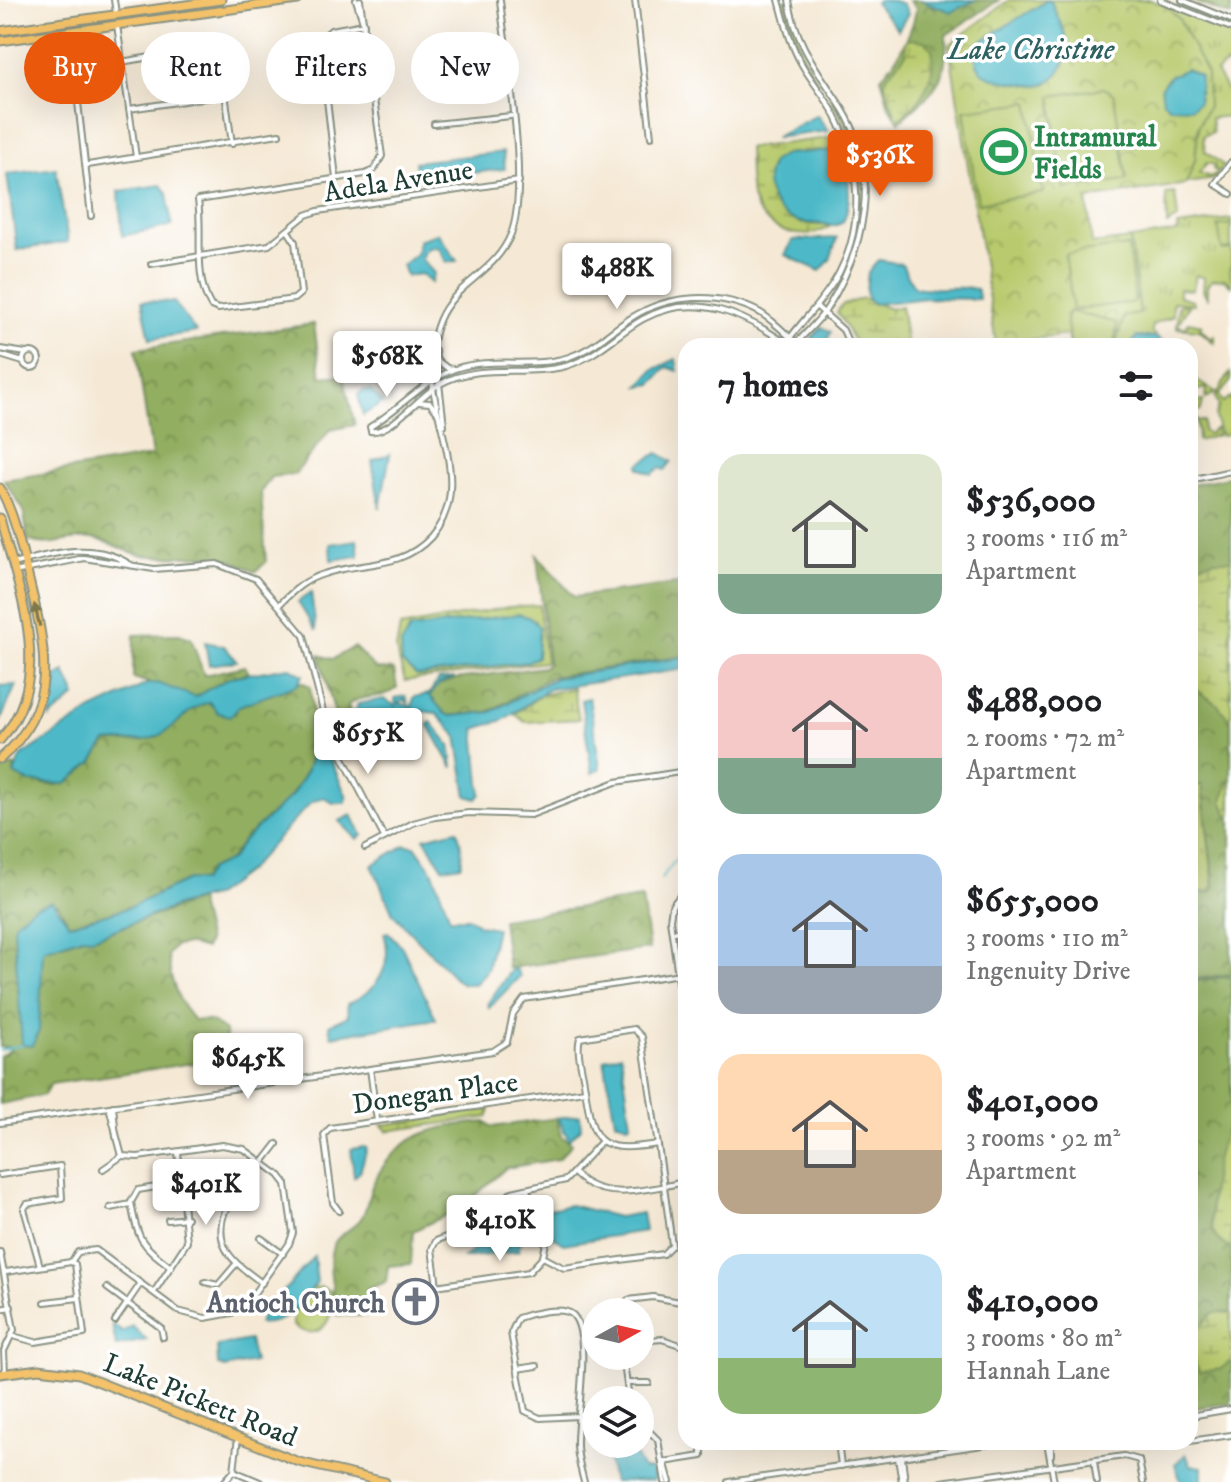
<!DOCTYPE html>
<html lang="en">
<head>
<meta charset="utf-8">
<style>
	:root { --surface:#fff; --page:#f6f6f6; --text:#202124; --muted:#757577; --accent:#ea580c }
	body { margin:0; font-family:"IM FELL DW Pica",serif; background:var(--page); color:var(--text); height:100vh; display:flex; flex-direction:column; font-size:30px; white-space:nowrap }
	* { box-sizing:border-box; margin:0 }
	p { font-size:26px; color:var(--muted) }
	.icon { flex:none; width:44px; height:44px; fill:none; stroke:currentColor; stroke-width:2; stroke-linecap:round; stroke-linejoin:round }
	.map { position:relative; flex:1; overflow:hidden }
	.sheet { position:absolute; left:678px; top:338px; width:520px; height:1112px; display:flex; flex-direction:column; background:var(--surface); border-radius:24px; box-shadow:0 8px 32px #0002 }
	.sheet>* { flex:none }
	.top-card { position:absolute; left:24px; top:32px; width:534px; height:72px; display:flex; gap:16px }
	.needle { width:52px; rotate:82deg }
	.fabs { position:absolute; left:582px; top:1298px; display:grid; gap:16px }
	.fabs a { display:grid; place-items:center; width:72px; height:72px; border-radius:50%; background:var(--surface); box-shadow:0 8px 32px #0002; font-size:40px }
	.price { position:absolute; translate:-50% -68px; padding:0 18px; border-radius:8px; background:#fff; color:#222; font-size:26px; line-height:52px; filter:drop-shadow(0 2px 4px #0008) }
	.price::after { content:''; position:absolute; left:50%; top:48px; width:24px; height:18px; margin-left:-12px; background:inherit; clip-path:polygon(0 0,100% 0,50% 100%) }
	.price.on { background:var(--accent); color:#fff }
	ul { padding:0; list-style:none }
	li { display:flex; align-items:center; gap:24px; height:200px; padding:0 40px }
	li span { display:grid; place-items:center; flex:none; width:224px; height:160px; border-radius:24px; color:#555 }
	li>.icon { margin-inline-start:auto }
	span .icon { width:96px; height:96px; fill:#fffc; stroke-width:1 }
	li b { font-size:34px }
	h2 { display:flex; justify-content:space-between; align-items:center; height:96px; padding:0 40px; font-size:34px }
	.chip { padding:0 28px; border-radius:36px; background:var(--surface); box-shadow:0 8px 32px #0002; font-size:28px; line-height:72px }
	.chip.on { background:var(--accent); color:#fff }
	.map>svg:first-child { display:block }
	.grass { fill:url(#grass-tufts); stroke:#6c8450; stroke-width:2 }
	.forest { fill:url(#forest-crowns); stroke:#58764a; stroke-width:2 }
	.wetland { fill:url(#wetland-marsh); stroke:#6c8450; stroke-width:2 }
	.park { fill:url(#park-crowns); stroke:#6c8450; stroke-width:2 }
	.garden { fill:#b8ca6d; stroke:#6c8450; stroke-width:2 }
	.water { fill:#4db9c8; stroke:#367b7e; stroke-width:2 }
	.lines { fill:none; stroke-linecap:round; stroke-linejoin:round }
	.stream { stroke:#4db9c8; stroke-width:2 }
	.minor-casing { stroke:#8a9384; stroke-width:8 }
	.major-casing { stroke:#8a9384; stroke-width:11 }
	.minor { stroke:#fff; stroke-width:4 }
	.major { stroke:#f3c26a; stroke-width:7 }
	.oneway { fill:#7e794c }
	.labels { text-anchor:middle; stroke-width:7; stroke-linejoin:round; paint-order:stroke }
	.leisure-label { font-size:28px; font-weight:bold; fill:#27864d; stroke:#fff; text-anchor:start }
	.street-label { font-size:28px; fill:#1f3d34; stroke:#fff }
	.worship-label { font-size:28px; font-weight:bold; fill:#5b616d; stroke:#fff; text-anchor:end }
	.water-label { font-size:30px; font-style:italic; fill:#2d6260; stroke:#fff }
</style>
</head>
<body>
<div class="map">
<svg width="1231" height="1482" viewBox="0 0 1231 1482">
	<defs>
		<pattern id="grass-tufts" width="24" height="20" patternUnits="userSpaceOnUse" patternTransform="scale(2)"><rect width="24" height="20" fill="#b8ca6d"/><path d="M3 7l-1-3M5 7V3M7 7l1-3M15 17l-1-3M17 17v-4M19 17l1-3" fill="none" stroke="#95a55a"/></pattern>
		<pattern id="forest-crowns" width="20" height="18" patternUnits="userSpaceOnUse" patternTransform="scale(2)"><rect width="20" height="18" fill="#92ae60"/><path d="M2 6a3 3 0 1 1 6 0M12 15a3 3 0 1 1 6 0" fill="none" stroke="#778f50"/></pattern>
		<pattern id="wetland-marsh" width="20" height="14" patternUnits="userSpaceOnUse" patternTransform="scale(2)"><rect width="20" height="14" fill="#b8ca6d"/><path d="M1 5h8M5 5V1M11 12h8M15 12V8" fill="none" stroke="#95a55a"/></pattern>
		<pattern id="park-crowns" width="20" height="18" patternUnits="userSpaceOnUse" patternTransform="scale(2)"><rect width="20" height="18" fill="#b8ca6d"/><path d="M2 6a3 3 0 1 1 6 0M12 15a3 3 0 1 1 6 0" fill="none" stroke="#95a55a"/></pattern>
	</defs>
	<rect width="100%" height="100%" fill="#fff"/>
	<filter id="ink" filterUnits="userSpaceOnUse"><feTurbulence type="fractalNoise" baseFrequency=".0125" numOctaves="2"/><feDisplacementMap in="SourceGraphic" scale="16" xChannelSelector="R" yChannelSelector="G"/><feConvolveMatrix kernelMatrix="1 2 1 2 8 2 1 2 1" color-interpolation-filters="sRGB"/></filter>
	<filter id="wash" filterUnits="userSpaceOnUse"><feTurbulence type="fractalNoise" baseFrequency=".006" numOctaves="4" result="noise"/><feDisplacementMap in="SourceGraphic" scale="32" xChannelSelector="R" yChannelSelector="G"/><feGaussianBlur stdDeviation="1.8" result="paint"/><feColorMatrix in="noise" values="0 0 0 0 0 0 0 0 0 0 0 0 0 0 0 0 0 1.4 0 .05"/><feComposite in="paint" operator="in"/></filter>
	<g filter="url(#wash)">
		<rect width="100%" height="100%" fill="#f5e9d5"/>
		<g class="grass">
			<polygon points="782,0 786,0 803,55 818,83 801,59"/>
			<polygon points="1165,5 1225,30 1231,37 1231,70 1227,64 1216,72 1229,94 1226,107 1231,116 1211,118 1213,132 1203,136 1205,151 1224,166 1218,172 1213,169 1215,165 1207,163 1199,173 1211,177 1218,174 1215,179 1186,183 1195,160 1198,127 1208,106"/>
			<path d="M834,99C857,138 871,183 859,228C861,182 857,141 831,101Z"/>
			<polygon points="1175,193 1178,218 1167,225 1166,194"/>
			<polygon points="1231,219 1231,286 1225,279 1212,280 1207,287 1208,299 1203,291 1204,278 1196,275 1193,290 1179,289 1179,296 1193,300 1194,304 1173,302 1173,316 1152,325 1152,333 1157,337 1136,337 1131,346 1115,346 1124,316 1140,313 1130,239 1178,232 1178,226"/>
			<polygon points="1186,304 1189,306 1177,325 1186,328 1188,322 1202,325 1200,328 1211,339 1215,335 1214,343 1199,330 1177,328 1178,306"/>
			<polygon points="1230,373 1231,381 1219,395 1223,402 1231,397 1231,434 1221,436 1215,417 1219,405 1215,397"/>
			<polygon points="1198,381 1216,392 1206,399 1207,388 1194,391 1196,400 1203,401 1201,410 1195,412 1196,421 1204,421 1203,431 1208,434 1216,428 1218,435 1198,441 1197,422 1190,415 1190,398"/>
			<polygon points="1202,784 1214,886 1211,892 1190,894 1190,786"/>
		</g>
		<g class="forest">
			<path d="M909,0H999L946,35C948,86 933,90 899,122L889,106L881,77C896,62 914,30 916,8Z"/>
			<polygon points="1190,0 1231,0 1231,16"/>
			<path d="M314,324L321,377L343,375L355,425L330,430L295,474L271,477L261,492L266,562L255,572C211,544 188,562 142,555C125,552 111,542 95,539C71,535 52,550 28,540L23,509L4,480L152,456L136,349Z"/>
			<polygon points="1231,476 1231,974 1190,980 1190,894 1211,892 1214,886 1202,785 1190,786 1190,485"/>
			<polygon points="537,555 574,597 686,583 686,656 551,677 488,712 447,716 430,696 435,686 456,679 544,667 548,663"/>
			<polygon points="179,634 191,638 204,675 245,666 249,673 231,677 195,697 133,678 134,635"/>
			<path d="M354,647L376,669L394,670L397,688C380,701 362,693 348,705L350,711L337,722L319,655L333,659Z"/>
			<path d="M301,682L310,686L316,740L308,770L291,796L242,842L227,864L214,867L202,881L188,880L128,908L69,924L58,904L14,928L18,986L40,962L43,950L83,937L93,938L198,900L208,942L205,949L188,944L175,946L168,955C170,979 178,1003 194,1020L211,1021L225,1031L228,1058L51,1084L44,1095L0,1104V1056L9,1051V1047H0V768L15,766L14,774C53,789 60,792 91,763C97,758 100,748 106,742C126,741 145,744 162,734C180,723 187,708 209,702L235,714L238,706Z"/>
			<polygon points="642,898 649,949 508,968 502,919"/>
			<polygon points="1231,976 1231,1403 1190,1409 1190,982"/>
			<path d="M557,1118L561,1136L572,1144L558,1159L506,1168L461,1208L413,1231L411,1264L388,1266L386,1282L367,1289L366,1316L337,1315C335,1295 324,1260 335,1242C341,1232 357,1227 362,1217C368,1207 368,1193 374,1182C399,1133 434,1126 486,1122L492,1127Z"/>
		</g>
		<g class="wetland">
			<path d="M910,39L925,41L932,49C937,76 921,105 897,119C883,75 876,88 906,54L905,41Z"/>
			<path d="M835,137L840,143L835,146L836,150L785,154L774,161L800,223L831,226C801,245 758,230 751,193C748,179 749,163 748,148Z"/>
			<polygon points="863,298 890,309 901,306 907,346 857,346 837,312 842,305"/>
			<polygon points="1215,560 1231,560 1231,722 1218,705 1190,685 1190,566"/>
			<polygon points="573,688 579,719 525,722 515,714 541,695"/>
			<polygon points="1231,777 1231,823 1222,801"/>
			<path d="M1231,1122V1248C1223,1245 1216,1240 1213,1231C1207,1205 1215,1143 1231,1122Z"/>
			<path d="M321,1287L331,1291C336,1318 321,1345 293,1326V1314L312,1289Z"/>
			<path d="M1214,1312L1231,1313V1360L1221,1369L1200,1372C1183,1347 1193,1331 1214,1312Z"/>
		</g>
		<g class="park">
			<polygon points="1009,0 1151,0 1165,5 1179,19 1207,74 1208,106 1198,127 1195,160 1186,184 1087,199 1092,244 1130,239 1140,314 1124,316 1115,346 1070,346 1067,335 996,344 949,45"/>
			<polygon points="539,605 546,662 405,681 396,650 400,627 509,607"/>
			<polygon points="490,1109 488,1117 387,1131 382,1125"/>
		</g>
		<g class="garden">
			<polygon points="1104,88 1114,95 1127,180 1064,189 1051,96"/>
			<polygon points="1029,102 1043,193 978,203 964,110"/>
			<polygon points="1231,224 1231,249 1222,250 1218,226"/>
			<polygon points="1128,246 1135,302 1073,310 1065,254"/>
			<polygon points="1069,311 1117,323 1114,346 1071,346 1066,319"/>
		</g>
		<g class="water">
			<path d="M877,0C891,0 904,0 908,14L898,30L875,3Z"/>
			<polygon points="921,0 976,0 951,12"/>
			<path d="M1048,0L1052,3C1056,16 1070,39 1068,51C1066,64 1056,81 1042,85C1036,87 1025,84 1017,83C992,80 968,74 978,43Z"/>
			<polygon points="1186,69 1200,76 1199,102 1192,108 1169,107 1163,101 1161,87 1170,76"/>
			<polygon points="817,115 828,131 774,138"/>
			<path d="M836,150C851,167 852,200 844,220C837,228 832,225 822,224C813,223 805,224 797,221C772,213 759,185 773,161L785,154Z"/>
			<polygon points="503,152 505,169 417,180 415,162"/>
			<polygon points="56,168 68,242 17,250 7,174"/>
			<polygon points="161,185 167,193 172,226 122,236 119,191"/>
			<polygon points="438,233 457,261 446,262 439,248 430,247 423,253 422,260 434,273 431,283 421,274 406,276 402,265 416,254 419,240"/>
			<polygon points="837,238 830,260 820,271 785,255 793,240"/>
			<path d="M879,260L902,264L914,287C935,291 955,285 977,289L979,299L926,298L875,304L868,300L866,292L868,272Z"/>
			<polygon points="142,301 174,302 196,332 150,339"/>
			<polygon points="822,327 831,332 825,346 812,346 812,337"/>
			<polygon points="1136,337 1157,337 1166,346 1131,346"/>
			<path d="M414,348L418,354L417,380L405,390L389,387C384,368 396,353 414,348Z"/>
			<polygon points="676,359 678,371 667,367 652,384 639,386 653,370"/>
			<polygon points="363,390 370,390 383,403 363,415 358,395"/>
			<polygon points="658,453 672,461 665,470 660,468 652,474 639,468 639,464"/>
			<polygon points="390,454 380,508 372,461"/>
			<polygon points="357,540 359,556 331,560 330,544"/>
			<polygon points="311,592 316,631 298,602"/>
			<polygon points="519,614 531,618 539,627 537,657 527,662 417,676 402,663 401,645 410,629"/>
			<polygon points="205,642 224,646 237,661 209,665"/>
			<polygon points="686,657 686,669 549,689 503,720 475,729 481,794 477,799 467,796 457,736 436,713 410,710 360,719 354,712 358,704 384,699 396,706 395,698 406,696 408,703 404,700 399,703 412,707 414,697 429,694 438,680 455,678 439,684 430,696 445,714 451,716 491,712 555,678"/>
			<path d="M289,667L303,675L297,685L239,706L231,716L218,713L209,702C187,708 180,724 162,734C144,744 126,740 106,742L93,762L66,784L29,782L14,774L20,757L92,710L147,684L157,683L195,697L231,677Z"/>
			<polygon points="65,672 76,696 50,718 56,677"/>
			<polygon points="16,685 0,722 0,686"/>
			<polygon points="589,698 600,768 592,773 581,700"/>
			<polygon points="431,722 450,745 453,768 428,724"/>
			<polygon points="320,739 320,751 328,754 347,797 345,803 333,803 324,797 311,802 248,871 216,895 182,904 93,938 82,937 43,950 39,1031 32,1046 22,1045 14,928 16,921 34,907 52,901 69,924 74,923 128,908 188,880 202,881 210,869 232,859 242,842 291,796 307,770 316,740"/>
			<polygon points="352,815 362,835 357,839 339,821"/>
			<polygon points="457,830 461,843 462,865 443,868 424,838"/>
			<polygon points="405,845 415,846 433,872 450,918 470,918 479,925 496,928 487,970 475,984 463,984 457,980 393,914 372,865"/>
			<path d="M388,932L402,947L436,1019L331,1036L329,1025L348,1016L347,1004C377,991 394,967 384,933Z"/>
			<polygon points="516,969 520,976 489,1008 488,1003 511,970"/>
			<polygon points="621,1054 631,1123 628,1125 615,1121 604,1059"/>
			<polygon points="580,1115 581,1128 569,1140 558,1118"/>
			<polygon points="364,1147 367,1148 360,1172 354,1177 351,1149"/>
			<polygon points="570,1205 618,1217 642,1213 645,1231 564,1244 554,1237 541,1214 542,1210"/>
			<polygon points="509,1226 521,1241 518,1251 462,1258"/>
			<path d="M314,1256L317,1282C300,1305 289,1324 259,1324L261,1318Z"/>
			<polygon points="112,1324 122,1332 132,1326 147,1340 116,1346"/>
			<polygon points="249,1340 254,1362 224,1368 218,1365 217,1346"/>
			<polygon points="604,1444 628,1444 643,1469 653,1469 654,1480 613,1482"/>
			<polygon points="1186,1454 1191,1465 1202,1467 1202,1482 1181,1482 1175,1464"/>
		</g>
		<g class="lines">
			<g class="stream">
				<polyline points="661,879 686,846"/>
				<polyline points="0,1050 22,1045"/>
			</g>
		</g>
	</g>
	<g filter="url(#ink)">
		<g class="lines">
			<defs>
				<g id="minor">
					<polyline points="114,0 116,13"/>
					<polyline points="356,0 363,22"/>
					<polyline points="635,0 651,137"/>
					<path d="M779,0C785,22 790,44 801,63C811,81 825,96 835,115C860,163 865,223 839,273C824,301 801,321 784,346"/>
					<path d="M789,0C795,44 819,72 842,108C882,172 865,250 826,310C817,323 804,334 794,346"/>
					<polyline points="1160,0 1231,28"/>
					<polyline points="1182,0 1231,20"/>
					<polyline points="117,25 136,157"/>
					<polyline points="427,65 506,57"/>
					<polyline points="129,109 225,95"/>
					<polyline points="434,124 511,116"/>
					<polyline points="1231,162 1215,184 1231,194"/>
					<polyline points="88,165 279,134"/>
					<polyline points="336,178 320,39 331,30 364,24"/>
					<polyline points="91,216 76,85 78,74 84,68 200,49 213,52 221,64 232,144"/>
					<path d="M288,231L295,242L301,293L294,299L218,309L211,306C193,277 203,233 198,200L365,174L374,170L382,156L360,0"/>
					<polyline points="151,264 269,245 306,215 318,211 519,181"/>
					<polyline points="817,307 843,330 850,346"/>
					<polyline points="0,349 26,353"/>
					<polyline points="435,350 444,425"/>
					<circle cx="31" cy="360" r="8"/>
					<polyline points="0,355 23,362"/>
					<polyline points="438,361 447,368 454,369"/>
					<polyline points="418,402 430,403 437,412"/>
					<path d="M371,431L370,427C399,409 423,381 455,369C492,356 532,369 569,357C594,349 610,331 631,318C668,294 719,291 759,312C773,320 784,332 796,343"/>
					<path d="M371,431C391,434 421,394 440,384C481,362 523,377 566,366C597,357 616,334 643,319C696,290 746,315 790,346"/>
					<polyline points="1190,480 1231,471"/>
					<path d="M13,564C54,553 94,540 131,565"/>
					<polyline points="14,572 84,558 154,569 217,564 256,579 304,636 327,727 384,837"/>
					<path d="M280,604C293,591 306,579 324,574C362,561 401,570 431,537C475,487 430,420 431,363C433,281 489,287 511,234C530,186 506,56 500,0"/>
					<polyline points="365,848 413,823 435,817 469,813 531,815 616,782 686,771"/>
					<polyline points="686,888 672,906 670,920 686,1031"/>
					<polyline points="673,932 686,931"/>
					<polyline points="370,1069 377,1121"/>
					<polyline points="113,1106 116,1137"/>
					<polyline points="0,1123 493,1051 507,1042 513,1014 524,999 686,973"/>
					<polyline points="103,1169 122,1156"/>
					<path d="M575,1174C604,1204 650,1188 686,1182"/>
					<polyline points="0,1175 60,1166 62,1198 27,1204 24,1209 40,1266"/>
					<polyline points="110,1208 131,1204"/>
					<polyline points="339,1211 333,1203 324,1135 330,1128 585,1091"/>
					<polyline points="168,1220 187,1218"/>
					<polyline points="261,1238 283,1254"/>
					<polyline points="0,1252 14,1330 4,1351 5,1373"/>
					<path d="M543,1257L564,1268L663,1254L672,1245C663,1176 652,1106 642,1037L634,1029L580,1038C576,1051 582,1069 584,1082C593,1142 594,1154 658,1144"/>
					<path d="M171,1267C141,1245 137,1239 131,1202L138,1190L224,1176L238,1182L255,1198"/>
					<polyline points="6,1272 71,1262 78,1252 96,1250 178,1311 205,1318 232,1313 247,1303 289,1244 293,1233 286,1184 279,1175 244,1149 222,1145 138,1157 122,1156 109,1107"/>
					<polyline points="205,1282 218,1285 236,1264"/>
					<path d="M262,1283C235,1263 212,1248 225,1211L277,1144"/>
					<polyline points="437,1286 432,1249 436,1241 474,1225 512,1192 566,1180 602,1141"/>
					<polyline points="400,1287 409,1290 529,1272 543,1257 547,1238 534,1218 527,1189"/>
					<polyline points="107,1288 161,1328 163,1337"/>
					<polyline points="154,1292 187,1242 178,1152"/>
					<polyline points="45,1302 79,1298"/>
					<polyline points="0,1309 11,1307"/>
					<polyline points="618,1312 628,1300 653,1297 686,1303"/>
					<polyline points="115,1321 141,1283"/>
					<polyline points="13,1336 35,1342 84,1334 75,1264 71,1262"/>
					<polyline points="640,1341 662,1339 686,1347"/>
					<polyline points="623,1356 629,1400"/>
					<polyline points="517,1369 537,1366"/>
					<polyline points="627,1383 649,1383"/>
					<path d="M578,1416L540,1418L525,1411L511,1333L518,1318C529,1314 563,1305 573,1315C592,1336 576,1417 577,1445C577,1457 581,1470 584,1482"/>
					<polyline points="1190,1416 1231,1409"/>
					<polyline points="640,1422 658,1440 665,1482"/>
					<polyline points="1190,1441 1231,1435"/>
					<polyline points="838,1442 841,1466"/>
					<polyline points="1047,1442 1054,1482"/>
					<polyline points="1051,1442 1051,1455"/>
					<polyline points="1181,1443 1185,1442"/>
					<polyline points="902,1457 905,1482"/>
					<polyline points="898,1458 902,1482"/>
					<polyline points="1094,1461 1097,1482"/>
					<polyline points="664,1462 702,1456 702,1442"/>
					<polyline points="665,1464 670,1482"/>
					<polyline points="234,1471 260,1482"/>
					<polyline points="224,1482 234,1471 238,1437"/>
					<polyline points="729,1482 1004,1442"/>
					<polyline points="941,1482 1124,1456 1139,1460 1143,1482"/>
				</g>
				<g id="major">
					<polyline points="0,31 221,0"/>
					<polyline points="0,41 298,0"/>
					<path d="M0,488C15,516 21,545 28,576C45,645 62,706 0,759"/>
					<path d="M0,518C18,589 57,679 0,740"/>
					<polyline points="0,1374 39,1369 79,1374 299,1462 385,1482"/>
				</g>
			</defs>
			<use href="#minor" class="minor-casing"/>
			<use href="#major" class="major-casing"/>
			<use href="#minor" class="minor"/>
			<use href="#major" class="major"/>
		</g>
		<defs><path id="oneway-solid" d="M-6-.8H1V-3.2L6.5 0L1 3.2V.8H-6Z" transform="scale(2)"/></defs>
		<use class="oneway" href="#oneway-solid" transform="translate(37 615) rotate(-104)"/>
	</g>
	<defs>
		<symbol id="stadium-ring" viewBox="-11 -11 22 22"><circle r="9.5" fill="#fff" stroke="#2e9e5b" stroke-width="1.5"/><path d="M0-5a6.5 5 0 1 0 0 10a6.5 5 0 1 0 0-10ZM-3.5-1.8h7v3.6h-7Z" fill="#2e9e5b"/></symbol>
		<symbol id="church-ring" viewBox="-11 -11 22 22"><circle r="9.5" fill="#fff" stroke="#6b7280" stroke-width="1.5"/><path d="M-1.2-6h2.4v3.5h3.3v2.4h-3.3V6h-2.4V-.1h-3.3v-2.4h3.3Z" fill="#6b7280"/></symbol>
	</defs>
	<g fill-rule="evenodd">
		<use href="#stadium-ring" x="978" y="126" width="51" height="51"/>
		<use href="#church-ring" x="390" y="1276" width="51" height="51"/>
	</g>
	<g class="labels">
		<g class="leisure-label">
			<text x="1034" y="146">Intramural<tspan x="1034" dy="32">Fields</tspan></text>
		</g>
		<g class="street-label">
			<text transform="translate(398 180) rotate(-9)" y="10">Adela Avenue</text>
			<text transform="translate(435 1092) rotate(-8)" y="10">Donegan Place</text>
			<text transform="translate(201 1399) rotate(22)" y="10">Lake Pickett Road</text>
		</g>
		<g class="worship-label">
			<text x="385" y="1312">Antioch Church</text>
		</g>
		<g class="water-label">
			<text x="1031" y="59">Lake Christine</text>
		</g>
	</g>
</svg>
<div class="fabs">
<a><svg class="needle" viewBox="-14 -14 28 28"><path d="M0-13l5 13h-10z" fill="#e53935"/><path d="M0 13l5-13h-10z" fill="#757577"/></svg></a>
<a><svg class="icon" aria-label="layers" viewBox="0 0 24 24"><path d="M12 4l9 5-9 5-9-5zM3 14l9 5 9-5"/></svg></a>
</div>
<b class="price on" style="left:880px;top:198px">$536K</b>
<b class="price" style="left:617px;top:311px">$488K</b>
<b class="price" style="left:387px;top:399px">$568K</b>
<b class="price" style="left:368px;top:776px">$655K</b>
<b class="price" style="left:248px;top:1101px">$645K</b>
<b class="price" style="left:206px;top:1227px">$401K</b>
<b class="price" style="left:500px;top:1263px">$410K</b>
<div class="top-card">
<a class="chip on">Buy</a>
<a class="chip">Rent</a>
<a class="chip">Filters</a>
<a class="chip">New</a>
</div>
<section class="sheet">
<h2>7 homes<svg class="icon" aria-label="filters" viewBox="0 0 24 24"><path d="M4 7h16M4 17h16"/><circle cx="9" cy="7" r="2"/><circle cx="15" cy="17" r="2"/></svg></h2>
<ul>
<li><span style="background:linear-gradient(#dfe7d0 75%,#7fa58c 0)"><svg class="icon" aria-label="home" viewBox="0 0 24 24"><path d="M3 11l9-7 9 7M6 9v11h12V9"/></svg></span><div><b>$536,000</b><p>3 rooms · 116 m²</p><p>Apartment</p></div></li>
<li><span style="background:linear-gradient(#f6c9c9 65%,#7fa58c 0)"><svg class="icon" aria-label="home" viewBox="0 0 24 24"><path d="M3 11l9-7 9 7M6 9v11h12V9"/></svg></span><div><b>$488,000</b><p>2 rooms · 72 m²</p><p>Apartment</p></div></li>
<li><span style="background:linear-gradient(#a9c7e8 70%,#9aa5b1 0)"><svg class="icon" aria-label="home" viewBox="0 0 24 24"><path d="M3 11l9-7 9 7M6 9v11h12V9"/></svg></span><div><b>$655,000</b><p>3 rooms · 110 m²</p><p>Ingenuity Drive</p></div></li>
<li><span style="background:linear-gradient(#ffd9b3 60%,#b9a48a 0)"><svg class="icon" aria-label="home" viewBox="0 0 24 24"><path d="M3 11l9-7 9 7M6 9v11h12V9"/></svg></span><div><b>$401,000</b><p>3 rooms · 92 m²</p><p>Apartment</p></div></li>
<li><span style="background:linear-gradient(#bfe0f5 65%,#8fb573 0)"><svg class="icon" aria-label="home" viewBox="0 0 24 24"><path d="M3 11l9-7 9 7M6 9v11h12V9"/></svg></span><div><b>$410,000</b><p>3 rooms · 80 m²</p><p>Hannah Lane</p></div></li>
</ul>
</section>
</div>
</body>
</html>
